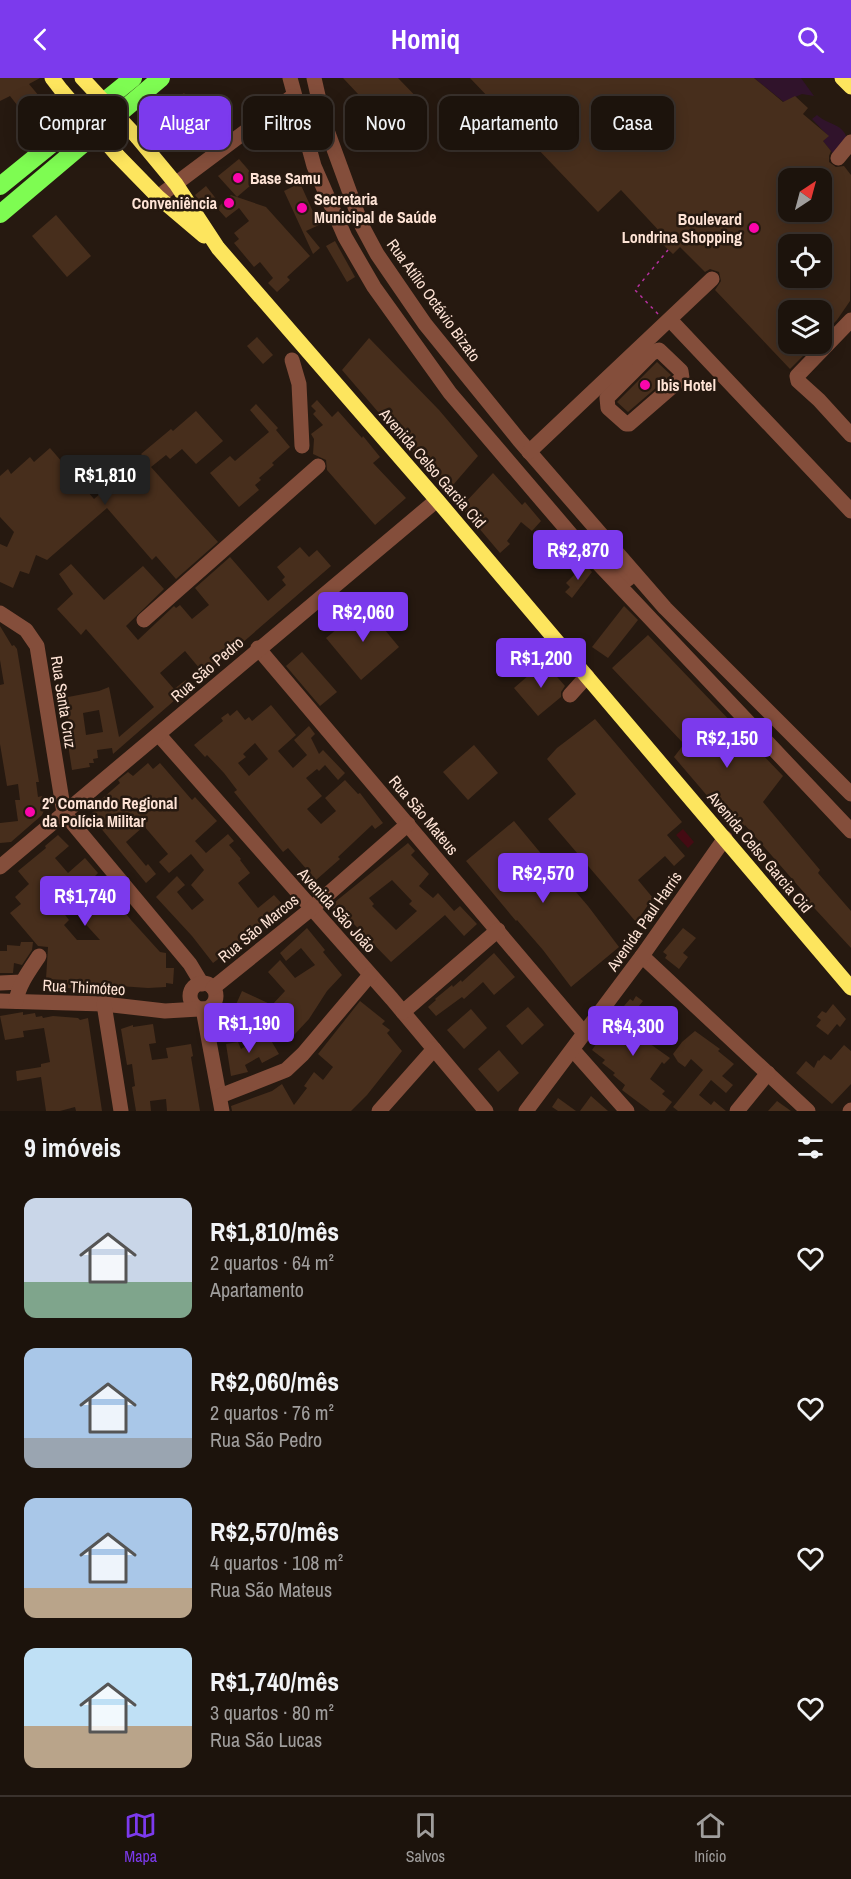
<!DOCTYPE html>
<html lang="pt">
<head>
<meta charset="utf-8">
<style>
	:root { --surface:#1c130c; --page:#29201a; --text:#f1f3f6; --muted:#a09e9d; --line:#3a322d; --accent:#7c3aed }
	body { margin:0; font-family:"Archivo Narrow",sans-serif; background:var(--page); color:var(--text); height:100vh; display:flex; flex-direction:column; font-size:22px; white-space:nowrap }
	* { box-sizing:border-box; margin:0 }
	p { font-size:20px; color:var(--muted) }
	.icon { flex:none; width:33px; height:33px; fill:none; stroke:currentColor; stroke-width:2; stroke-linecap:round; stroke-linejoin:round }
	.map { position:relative; height:1033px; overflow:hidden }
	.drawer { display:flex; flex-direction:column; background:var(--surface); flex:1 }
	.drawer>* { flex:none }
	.top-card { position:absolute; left:18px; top:18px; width:816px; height:54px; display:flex; gap:12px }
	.needle { width:39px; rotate:36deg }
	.tools { position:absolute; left:778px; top:90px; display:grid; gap:12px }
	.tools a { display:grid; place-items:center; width:54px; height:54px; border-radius:12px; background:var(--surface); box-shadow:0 3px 15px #0003,0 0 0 2px var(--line); font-size:30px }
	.price { position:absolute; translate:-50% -51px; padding:0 14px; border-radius:6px; background:var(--accent); color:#fff; font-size:20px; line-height:39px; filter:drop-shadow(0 2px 3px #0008) }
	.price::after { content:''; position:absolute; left:50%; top:36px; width:18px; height:14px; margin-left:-9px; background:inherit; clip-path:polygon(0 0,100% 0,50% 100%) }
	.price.selected { background:#222; color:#fff }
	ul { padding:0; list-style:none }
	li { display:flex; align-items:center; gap:18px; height:150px; padding:0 24px }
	li span { display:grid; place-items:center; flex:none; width:168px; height:120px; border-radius:12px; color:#555 }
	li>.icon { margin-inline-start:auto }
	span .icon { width:72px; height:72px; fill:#fffc; stroke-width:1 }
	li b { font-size:26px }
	h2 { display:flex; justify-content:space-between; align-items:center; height:72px; padding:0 24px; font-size:26px }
	.tag { padding:0 21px; border-radius:12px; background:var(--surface); box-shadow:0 3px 15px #0003,0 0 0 2px var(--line); font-size:21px; line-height:54px }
	.tag.selected { background:var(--accent); color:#fff }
	header { display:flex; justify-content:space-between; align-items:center; height:78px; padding:0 24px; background:var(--accent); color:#fff; font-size:27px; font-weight:700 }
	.tabs { display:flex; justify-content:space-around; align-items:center; height:84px; border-top:2px solid var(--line); background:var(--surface); font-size:16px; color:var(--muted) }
	.tabs a { display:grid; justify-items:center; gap:3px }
	.tabs .selected { color:var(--accent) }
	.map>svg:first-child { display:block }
	.green { fill:#30132b }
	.water { fill:#440b13 }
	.building { fill:#472e1c; fill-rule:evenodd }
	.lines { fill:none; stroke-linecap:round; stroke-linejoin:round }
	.path { stroke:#b731a1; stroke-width:1.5; stroke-dasharray:3 4.5; stroke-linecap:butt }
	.minor { stroke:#844e3b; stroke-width:15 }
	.major { stroke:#fde55e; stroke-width:15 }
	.highway { stroke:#7efc52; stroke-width:18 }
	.major-bridge { stroke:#fde55e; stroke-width:15 }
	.poi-dot { fill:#fb05ab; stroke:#261910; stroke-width:2 }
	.labels { text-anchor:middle; stroke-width:5; stroke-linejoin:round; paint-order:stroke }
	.poi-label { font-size:16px; font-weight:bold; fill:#fee3d5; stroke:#261910; text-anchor:start }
	.street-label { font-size:16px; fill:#fee3d5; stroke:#261910 }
</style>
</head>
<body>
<header><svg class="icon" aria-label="back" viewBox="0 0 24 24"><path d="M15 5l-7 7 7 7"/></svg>Homiq<svg class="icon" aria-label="search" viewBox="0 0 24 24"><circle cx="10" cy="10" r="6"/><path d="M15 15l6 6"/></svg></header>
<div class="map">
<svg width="851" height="1033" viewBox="0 0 851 1033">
	<rect width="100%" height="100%" fill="#261910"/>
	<g class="green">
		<polygon points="754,0 801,0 814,18 802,16 784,24"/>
		<path d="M817,37C828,47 842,45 847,60L835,78L823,63L828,58L812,41Z"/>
	</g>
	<polygon class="water" points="683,751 694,764 688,770 676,757"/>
	<g class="building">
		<polygon points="0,0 40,0 29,6 39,18 21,32 10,18 0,23"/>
		<polygon points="343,0 398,0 428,31 386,70 362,44 374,33"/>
		<path d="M470,0H754L783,24L795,18L808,30L803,36L829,58L823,63L831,73L829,78V84L836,89L844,88L851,97L850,223L837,242L822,258V232H789V266H815L790,291L715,212L721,203L719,194L710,191L705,194L680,169L673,176L658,162L662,156L621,112L598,134ZM789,100H822V134H789ZM789,166H822V200H789Z"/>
		<polygon points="184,15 207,43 193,54 188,48 171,63 166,64 159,63 152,54 155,52 152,48 172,32 168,28"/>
		<polygon points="239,81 257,102 237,119 218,98"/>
		<polygon points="300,105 319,147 306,153 320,170 313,176 284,113"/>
		<polygon points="206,108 217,122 206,131 195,117"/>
		<polygon points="231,117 266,129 310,178 287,199 290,202 277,214 268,205 273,200 260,184 254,189 234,165 239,161 234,155 249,143 239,130 226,140 217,130"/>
		<polygon points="56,137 91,178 67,199 32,158"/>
		<polygon points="335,163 355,199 347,204 326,168"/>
		<polygon points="257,259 273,277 263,286 247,268"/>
		<polygon points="369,260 439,332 478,378 447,414 342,292"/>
		<polygon points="657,284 671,297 628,334 617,324"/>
		<polygon points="317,322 332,339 338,333 362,360 363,358 380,379 373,385 406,420 375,447 327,392 326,382 313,376 314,361 311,356 323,347 313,336 316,333 311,328"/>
		<polygon points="256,326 278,350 276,352 290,369 272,385 274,387 259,400 261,402 255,407 259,412 239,429 210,395 230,378 235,383 269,354 250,332"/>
		<polygon points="196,333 223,363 196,386 182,371 170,381 166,377 151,389 218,464 176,501 156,478 152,482 107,430 47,482 36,477 29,496 20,493 13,510 0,504 0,466 7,469 14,454 0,439 0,398 8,391 11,396 30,379 34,384 50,370 94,421 143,378 141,376 171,351 173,353"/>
		<polygon points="493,395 522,427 525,424 541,443 532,453 521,444 507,463 510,466 500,475 461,429"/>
		<path d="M300,469L309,479L317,472L331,488L205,597L185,573L160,595L174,611L186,602L191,608L113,676L112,670L97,672L98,680L93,681L94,685H89L90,689L72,692L67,660L71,659L67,632L65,633L63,620L99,613L109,609L119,659L154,629L86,551L81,557L57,531L73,516L59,496L71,486L104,522L143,488L164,511L126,548L138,562L174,528L176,530L180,527L192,541L209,527L195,510L230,479L268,523L286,507L282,502L285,499L277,489ZM99,632L103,654L86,657L83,635Z"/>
		<polygon points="585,486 592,494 572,520 565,514 570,509 566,505"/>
		<polygon points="365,528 399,569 361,602 326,560"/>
		<polygon points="624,528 638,542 608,580 592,569"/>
		<polygon points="0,548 12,568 14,567 17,571 39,704 36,704 38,719 42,718 45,730 42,737 11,764 0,765 0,745 18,743 15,722 20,722 18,706 7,708 0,666 0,607 4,606 0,582"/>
		<polygon points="648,557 783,698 763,724 820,792 818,795 851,833 851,870 805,820 807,818 745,747 739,755 674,679 684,666 612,590"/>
		<polygon points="302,574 337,614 320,628 286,588"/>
		<polygon points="544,584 565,608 561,614 561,619 538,638 514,610"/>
		<path d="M271,627L296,657L278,673L293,690L307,677L294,662L309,648L315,656L311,660L319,676L323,672L345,695L338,702L325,687L319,693L317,691L306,700L322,718L307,731L321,746L336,733L325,720L345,702L358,716L360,715L383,745L375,751L372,747L338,779L340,781L316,802L288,770L283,774L234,714L237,712L224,695L207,677L205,679L194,667L223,643L221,640L228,635L230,638L237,632L245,642L249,639L252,643ZM255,665L268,681L249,698L238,685L246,679L243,676Z"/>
		<polygon points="595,641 682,744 667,757 685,778 674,788 665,778 638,802 653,820 636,844 548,741 576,716 547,681 557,670"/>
		<polygon points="474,667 498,695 468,722 443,694"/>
		<polygon points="148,685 153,691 160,685 192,722 195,719 217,743 195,763 206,775 228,756 234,763 229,767 241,781 240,782 250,795 238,805 258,830 274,817 283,827 249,855 254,861 246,868 242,863 213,885 192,858 156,819 177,798 185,807 177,814 192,832 204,822 191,807 204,792 191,776 169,795 159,784 168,776 144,748 126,764 146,788 148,786 156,796 146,805 90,737 98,729 95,727 120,705 118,702 128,694 133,698"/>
		<polygon points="514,743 568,808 570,807 588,828 619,869 571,909 543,872 517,842 516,843 466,783"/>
		<path d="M58,757L69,768L55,780L68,795L85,780L98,795L95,798L131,842L160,874L166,875V890H174L173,906L166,905V909L148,910L76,905L75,911L68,910L67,902L46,901L48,869L38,868L10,835L21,826L15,819L29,806L18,793L46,770L45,768ZM70,819L85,836L80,840L100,862H77L64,847L69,842L59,829Z"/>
		<path d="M408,765L415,773L411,777L429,796L419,808L433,820L438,815L454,833L460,828L477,846L464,858L445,837L391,884L350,842L347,845L336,831L334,832L330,828ZM392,802L412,823L409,826L417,833L396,852L372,828L374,826L369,820Z"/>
		<polygon points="307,850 325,872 323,874 342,897 327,913 309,941 294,957 273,940 267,945 234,931 242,913 272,927 285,913 268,894 280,882 295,900 315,887 301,870 286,883 280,875"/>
		<polygon points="683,850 696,860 683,875 688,879 679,891 665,880 667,877 663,874"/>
		<polygon points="21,864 33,864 32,872 22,887 14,885 13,895 0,895 0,873 7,873 7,867 20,868"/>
		<polygon points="494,875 515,899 494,917 483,904 464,921 462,919 436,938 428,929 436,922 435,921 452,907 453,909 461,902 462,904"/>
		<polygon points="636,918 643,923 639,928 646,933 635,947 650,958 646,963 670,980 664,986 662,984 650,1001 665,1013 662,1016 672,1024 665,1033 650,1033 622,1012 625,1007 613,997 615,995 602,985 605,982 592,972 618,935 630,921 633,923"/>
		<polygon points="360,923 385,943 382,946 390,952 387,955 402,973 367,1017 351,1033 232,1033 231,1028 272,1013 282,1006 294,1027 307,1010 304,1008 314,994 323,1002 333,989 318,976"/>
		<polygon points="833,926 846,941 840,949 837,946 828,957 816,948 821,942 817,939 822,933 826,935"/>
		<polygon points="528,929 544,947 522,967 506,948"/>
		<polygon points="471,931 487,950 464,971 447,952"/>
		<polygon points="23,934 23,937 35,935 36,939 42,938 43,940 53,938 78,940 80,942 88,940 102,1033 76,1033 75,1029 60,1033 46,1033 41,999 17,1003 16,993 41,989 41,986 50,984 44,950 23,953 24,959 5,962 0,938"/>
		<polygon points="668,938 678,946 670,954 660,947 661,943"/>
		<polygon points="260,943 269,958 253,952"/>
		<polygon points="153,946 156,965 149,966 152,982 168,980 166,970 191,966 193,978 191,979 200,1033 167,1033 166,1021 150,1023 151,1033 136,1033 132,1009 135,1008 132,986 127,987 121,951 133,947 133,949"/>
		<polygon points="695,953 720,971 718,973 734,986 722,998 733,1007 726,1015 711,1002 699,1017 711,1027 714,1023 726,1033 678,1033 673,1029 703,992 691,981 685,989 678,984 673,976 682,964"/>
		<polygon points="269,959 279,976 262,985 259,979 245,987 248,994 231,998 226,966 238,964 241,971 258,961"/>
		<polygon points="844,967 851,973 851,1006 832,1026 796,995 806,983 814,990 818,982 819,983 824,977 831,982"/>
		<polygon points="499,972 519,995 498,1014 478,991"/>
		<polygon points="591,1018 608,1033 580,1033"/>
		<polygon points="558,1020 576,1033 558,1033 552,1029"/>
		<polygon points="777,1023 791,1033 768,1033"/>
	</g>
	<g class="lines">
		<polyline class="path" points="658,236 635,212 668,172"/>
		<g class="minor">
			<polyline points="290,0 314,88 345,159 374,209 450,315 580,467 619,492 628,501"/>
			<polyline points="314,0 324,44 362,148 377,176 425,246 519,362 665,530 851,716"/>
			<polyline points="838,80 851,64"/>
			<polyline points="158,119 293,18"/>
			<polyline points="851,242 797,298 798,303 819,322 851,357"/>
			<polyline points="675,247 851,433"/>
			<polygon points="659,272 681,293 682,300 629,346 626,346 608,330 607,320 652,275"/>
			<polyline points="292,282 299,306 302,368"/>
			<polyline points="529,374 712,201"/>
			<polyline points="597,484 851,753"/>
			<polyline points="0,535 26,552 37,568 64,735 190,886 202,906"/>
			<polyline points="144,542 318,388"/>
			<polyline points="258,570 584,955"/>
			<polyline points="570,617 587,598"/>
			<polyline points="159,657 392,921 486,1033"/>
			<polyline points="0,789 437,422"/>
			<polyline points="642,878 808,1033"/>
			<polyline points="0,905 22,904"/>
			<circle cx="203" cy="918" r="13"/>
			<polyline points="213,910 311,831 408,746"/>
			<polyline points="0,923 104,926 165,933 199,931"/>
			<path d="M16,923C19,906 29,893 39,878"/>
			<polyline points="104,926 121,1033"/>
			<polyline points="203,931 222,1033"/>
			<polyline points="403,934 498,852"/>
			<polyline points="573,972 627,1033"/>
			<polyline points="220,1018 286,992 303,976 370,897"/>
			<polyline points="379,1033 434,971"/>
			<polyline points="526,1033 642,878 725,760"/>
			<polyline points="737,1033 768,995"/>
			<polyline points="850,1033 851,1032"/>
		</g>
		<g class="major">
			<polyline points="52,0 62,13"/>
			<polyline points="842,0 851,9"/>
			<polyline points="137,59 176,106 218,170 437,422 851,910"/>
			<polyline points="117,77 158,119 204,158"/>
		</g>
		<g class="highway">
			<polyline points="0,108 133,0"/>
			<polyline points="0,136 161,0"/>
		</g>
		<g class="major-bridge">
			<polyline points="82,0 137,59"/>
			<polyline points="62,13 117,77"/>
		</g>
	</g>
	<g class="poi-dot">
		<circle cx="238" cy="100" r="6"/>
		<circle cx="229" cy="125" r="6"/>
		<circle cx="302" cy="130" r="6"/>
		<circle cx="754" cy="150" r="6"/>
		<circle cx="645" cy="307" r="6"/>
		<circle cx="30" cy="734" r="6"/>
	</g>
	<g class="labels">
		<g class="poi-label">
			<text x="250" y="106">Base Samu</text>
			<text x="314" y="127">Secretaria<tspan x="314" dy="18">Municipal de Saúde</tspan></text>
			<text x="217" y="131" text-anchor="end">Conveniência</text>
			<text x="742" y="147" text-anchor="end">Boulevard<tspan x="742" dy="18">Londrina Shopping</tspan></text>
			<text x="657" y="313">Ibis Hotel</text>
			<text x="42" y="731">2º Comando Regional<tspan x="42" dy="18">da Polícia Militar</tspan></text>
		</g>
		<g class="street-label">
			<text transform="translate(434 222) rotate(54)" y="6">Rua Atílio Octávio Bizato</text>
			<text transform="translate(433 390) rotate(49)" y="6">Avenida Celso Garcia Cid</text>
			<text transform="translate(207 591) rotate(-41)" y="6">Rua São Pedro</text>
			<text transform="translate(64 624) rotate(81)" y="6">Rua Santa Cruz</text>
			<text transform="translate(424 737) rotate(50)" y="6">Rua São Mateus</text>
			<text transform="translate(760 774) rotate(50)" y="6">Avenida Celso Garcia Cid</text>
			<text transform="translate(337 832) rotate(48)" y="6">Avenida São João</text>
			<text transform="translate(644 843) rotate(-55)" y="6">Avenida Paul Harris</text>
			<text transform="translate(258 850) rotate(-39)" y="6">Rua São Marcos</text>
			<text transform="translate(84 909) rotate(3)" y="6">Rua Thimóteo</text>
		</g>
	</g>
</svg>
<div class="tools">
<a><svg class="needle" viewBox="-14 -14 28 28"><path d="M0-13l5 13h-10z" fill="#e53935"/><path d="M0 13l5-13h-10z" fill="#a09e9d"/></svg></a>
<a><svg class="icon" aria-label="locate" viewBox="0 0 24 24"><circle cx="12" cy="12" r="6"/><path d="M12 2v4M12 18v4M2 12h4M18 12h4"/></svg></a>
<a><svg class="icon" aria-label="layers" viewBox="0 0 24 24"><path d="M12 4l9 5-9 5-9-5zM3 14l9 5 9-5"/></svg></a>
</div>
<b class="price selected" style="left:105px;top:428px">R$1,810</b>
<b class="price" style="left:578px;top:503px">R$2,870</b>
<b class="price" style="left:363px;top:565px">R$2,060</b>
<b class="price" style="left:541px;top:611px">R$1,200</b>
<b class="price" style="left:727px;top:691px">R$2,150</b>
<b class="price" style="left:543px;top:826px">R$2,570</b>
<b class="price" style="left:85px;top:849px">R$1,740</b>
<b class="price" style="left:249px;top:976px">R$1,190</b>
<b class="price" style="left:633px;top:979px">R$4,300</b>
<div class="top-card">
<a class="tag">Comprar</a>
<a class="tag selected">Alugar</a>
<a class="tag">Filtros</a>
<a class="tag">Novo</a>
<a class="tag">Apartamento</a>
<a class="tag">Casa</a>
</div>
</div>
<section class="drawer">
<h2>9 imóveis<svg class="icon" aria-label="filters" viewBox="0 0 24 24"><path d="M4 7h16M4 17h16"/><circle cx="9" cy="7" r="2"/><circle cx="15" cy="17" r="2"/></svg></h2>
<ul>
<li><span style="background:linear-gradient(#c9d6e8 70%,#7fa58c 0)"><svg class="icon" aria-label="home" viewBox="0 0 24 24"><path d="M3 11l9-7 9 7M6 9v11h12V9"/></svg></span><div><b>R$1,810/mês</b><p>2 quartos · 64 m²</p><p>Apartamento</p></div><svg class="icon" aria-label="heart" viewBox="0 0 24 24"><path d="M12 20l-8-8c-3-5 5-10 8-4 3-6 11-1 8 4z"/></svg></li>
<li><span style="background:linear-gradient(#a9c7e8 75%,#9aa5b1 0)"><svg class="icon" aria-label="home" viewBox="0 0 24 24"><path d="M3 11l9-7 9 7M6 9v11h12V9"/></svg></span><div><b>R$2,060/mês</b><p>2 quartos · 76 m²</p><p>Rua São Pedro</p></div><svg class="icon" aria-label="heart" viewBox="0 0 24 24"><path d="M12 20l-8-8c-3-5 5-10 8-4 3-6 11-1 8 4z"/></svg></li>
<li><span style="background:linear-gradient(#a9c7e8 75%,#b9a48a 0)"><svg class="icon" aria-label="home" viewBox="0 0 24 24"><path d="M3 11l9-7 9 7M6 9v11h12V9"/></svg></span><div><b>R$2,570/mês</b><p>4 quartos · 108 m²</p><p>Rua São Mateus</p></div><svg class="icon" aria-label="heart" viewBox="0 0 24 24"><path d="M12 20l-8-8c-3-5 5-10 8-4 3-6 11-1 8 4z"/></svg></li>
<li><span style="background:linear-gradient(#bfe0f5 65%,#b9a48a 0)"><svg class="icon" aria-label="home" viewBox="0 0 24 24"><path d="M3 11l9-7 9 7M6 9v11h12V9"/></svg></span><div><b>R$1,740/mês</b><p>3 quartos · 80 m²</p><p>Rua São Lucas</p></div><svg class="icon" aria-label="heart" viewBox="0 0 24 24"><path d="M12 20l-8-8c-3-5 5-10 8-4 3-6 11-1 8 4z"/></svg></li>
</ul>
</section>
<nav class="tabs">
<a class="selected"><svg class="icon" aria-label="map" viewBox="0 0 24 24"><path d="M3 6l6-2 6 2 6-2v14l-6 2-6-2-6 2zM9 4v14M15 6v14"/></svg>Mapa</a>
<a><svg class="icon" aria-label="saved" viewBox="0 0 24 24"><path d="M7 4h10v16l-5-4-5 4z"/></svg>Salvos</a>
<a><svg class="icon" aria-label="home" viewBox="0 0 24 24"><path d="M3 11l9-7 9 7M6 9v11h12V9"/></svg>Início</a>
</nav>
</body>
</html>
